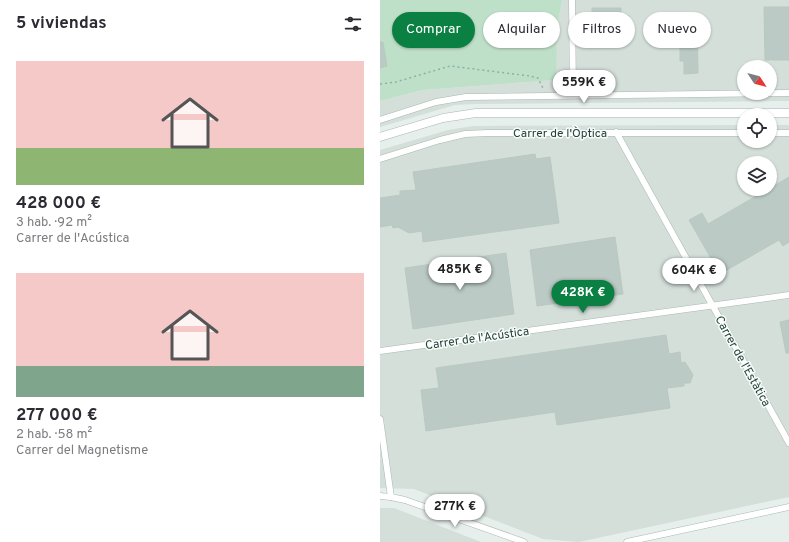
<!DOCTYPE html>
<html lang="es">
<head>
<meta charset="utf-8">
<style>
	:root { --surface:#fff; --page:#f7f7f7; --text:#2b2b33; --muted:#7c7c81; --accent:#0b8043 }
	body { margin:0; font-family:Overpass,sans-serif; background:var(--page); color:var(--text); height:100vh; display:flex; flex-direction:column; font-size:15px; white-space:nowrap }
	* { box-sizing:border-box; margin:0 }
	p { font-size:13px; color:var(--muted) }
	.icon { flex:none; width:22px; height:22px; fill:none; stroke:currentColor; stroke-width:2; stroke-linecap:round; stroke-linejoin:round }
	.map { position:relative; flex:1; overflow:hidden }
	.drawer { display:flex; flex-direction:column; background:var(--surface); width:380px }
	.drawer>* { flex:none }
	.banner { position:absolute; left:12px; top:12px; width:337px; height:36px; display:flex; gap:8px }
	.needle { width:26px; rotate:126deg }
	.tools { position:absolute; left:357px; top:60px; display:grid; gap:8px }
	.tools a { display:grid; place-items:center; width:40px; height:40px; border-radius:50%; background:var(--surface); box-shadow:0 1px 3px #0004; font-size:20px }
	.price { position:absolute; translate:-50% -34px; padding:0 9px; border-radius:14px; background:#fff; color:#222; font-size:13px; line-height:26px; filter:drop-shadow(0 1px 2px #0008) }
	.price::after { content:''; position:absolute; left:50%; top:24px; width:12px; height:9px; margin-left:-6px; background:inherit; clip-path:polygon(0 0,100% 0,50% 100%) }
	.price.current { background:var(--accent); color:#fff }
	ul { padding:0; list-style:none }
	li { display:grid; align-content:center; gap:8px; height:212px; padding:0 16px }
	li span { display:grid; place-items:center; height:124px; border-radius:0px; color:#555 }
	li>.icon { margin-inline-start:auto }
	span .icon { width:72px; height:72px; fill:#fffc; stroke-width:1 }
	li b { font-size:17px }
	h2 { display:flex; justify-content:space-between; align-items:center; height:48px; padding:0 16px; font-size:17px }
	.chip { padding:0 14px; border-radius:18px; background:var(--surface); box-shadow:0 1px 3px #0004; font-size:14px; line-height:36px }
	.chip.current { background:var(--accent); color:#fff }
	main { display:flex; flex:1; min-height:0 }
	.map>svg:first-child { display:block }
	.built { fill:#d4dfda; fill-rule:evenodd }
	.green { fill:#bfe0c8 }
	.building { fill:#bbcac4; stroke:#b8c9c2 }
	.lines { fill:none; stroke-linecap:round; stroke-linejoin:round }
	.minor-casing { stroke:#a8b8b2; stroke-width:7 }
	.tertiary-casing { stroke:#a8b8b2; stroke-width:9 }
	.path { stroke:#86b3a5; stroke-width:1.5; stroke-dasharray:2 3; stroke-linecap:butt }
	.minor { stroke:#fff; stroke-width:6 }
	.tertiary { stroke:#fff; stroke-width:8 }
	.labels { text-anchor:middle; stroke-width:3; stroke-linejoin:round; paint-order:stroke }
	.street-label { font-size:12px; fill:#24423a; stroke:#f7fbf9 }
</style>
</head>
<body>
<main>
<section class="drawer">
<h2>5 viviendas<svg class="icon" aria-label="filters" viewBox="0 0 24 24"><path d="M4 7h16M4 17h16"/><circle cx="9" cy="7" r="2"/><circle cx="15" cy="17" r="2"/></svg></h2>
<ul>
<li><span style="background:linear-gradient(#f6c9c9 70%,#8fb573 0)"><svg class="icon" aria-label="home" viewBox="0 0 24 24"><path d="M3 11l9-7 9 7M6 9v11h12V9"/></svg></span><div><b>428 000 €</b><p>3 hab. · 92 m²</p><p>Carrer de l'Acústica</p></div></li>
<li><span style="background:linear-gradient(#f6c9c9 75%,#7fa58c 0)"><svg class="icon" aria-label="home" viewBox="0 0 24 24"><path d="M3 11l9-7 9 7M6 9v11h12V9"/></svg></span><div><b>277 000 €</b><p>2 hab. · 58 m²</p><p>Carrer del Magnetisme</p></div></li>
</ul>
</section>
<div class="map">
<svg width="409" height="542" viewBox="0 0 409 542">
	<rect width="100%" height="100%" fill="#e6efeb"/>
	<g class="built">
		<path d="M182,0H409V101L94,104L75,105L0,127V101L43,90L175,80L177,28ZM364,67H390V93H364Z"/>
		<path d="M364,125V141H390V125H409V497L199,542L163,539L34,489L0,488V150L68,130L93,126ZM364,163H390V189H364Z"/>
		<polygon points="0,508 14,508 101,542 0,542"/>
	</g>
	<polygon class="green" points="0,0 182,0 177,28 176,80 43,90 0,101"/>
	<g class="building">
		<polygon points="384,7 409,7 409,60 385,60"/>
		<polygon points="212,8 241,8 241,16 249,16 248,31 212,31"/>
		<polygon points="300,13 317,13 318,73 304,74 304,61 300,61"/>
		<polygon points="0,42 3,42 7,66 0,68"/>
		<polygon points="155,154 156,159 170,157 179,223 43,242 42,231 29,233 18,227 13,228 12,225 0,227 0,198 20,195 20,191 36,190 33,172"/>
		<polygon points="409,177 409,242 403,246 399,240 340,274 309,220 322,213 328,224"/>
		<polygon points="235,237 243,294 157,306 150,250"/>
		<polygon points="126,253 134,314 33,329 25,268"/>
		<polygon points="409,320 409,353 406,353 400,322"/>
		<polygon points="286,335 289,354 300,352 301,363 305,362 313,375 310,383 304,383 304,386 287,388 290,408 177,425 175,412 46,431 41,390 59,388 56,368"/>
	</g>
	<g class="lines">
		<defs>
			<g id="minor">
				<polyline points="192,0 193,95"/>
				<polyline points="0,120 56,102 86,97 409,93"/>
				<polyline points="236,132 409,443"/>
				<polyline points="390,133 409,133"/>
				<polyline points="0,159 60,140 85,134 108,133 364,133"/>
				<polyline points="0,351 409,295"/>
				<polyline points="0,419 11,497"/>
				<polyline points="0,496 11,497 25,500 144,542"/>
				<polyline points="247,542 409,507"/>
			</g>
			<polyline id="tertiary" points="0,137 63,118 96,113 409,113"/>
		</defs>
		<use href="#minor" class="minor-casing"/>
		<use href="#tertiary" class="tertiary-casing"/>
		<polyline class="path" points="0,84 16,82 70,66 150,76 158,78 164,90"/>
		<use href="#minor" class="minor"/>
		<use href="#tertiary" class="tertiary"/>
	</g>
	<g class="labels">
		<g class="street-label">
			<text x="180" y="137">Carrer de l'Òptica</text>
			<text transform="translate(97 338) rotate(-8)" y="4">Carrer de l'Acústica</text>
			<text transform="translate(363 361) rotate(61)" y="4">Carrer de l'Estàtica</text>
		</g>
	</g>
</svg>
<div class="tools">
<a><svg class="needle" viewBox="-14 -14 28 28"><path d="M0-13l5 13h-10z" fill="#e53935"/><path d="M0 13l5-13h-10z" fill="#7c7c81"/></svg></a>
<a><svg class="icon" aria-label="locate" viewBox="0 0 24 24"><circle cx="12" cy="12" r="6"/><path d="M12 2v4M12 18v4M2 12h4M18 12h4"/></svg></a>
<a><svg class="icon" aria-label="layers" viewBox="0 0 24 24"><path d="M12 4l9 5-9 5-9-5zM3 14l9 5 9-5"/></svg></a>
</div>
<b class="price" style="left:204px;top:104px">559K €</b>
<b class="price" style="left:80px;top:291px">485K €</b>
<b class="price" style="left:314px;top:292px">604K €</b>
<b class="price current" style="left:203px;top:314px">428K €</b>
<b class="price" style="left:75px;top:528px">277K €</b>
<div class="banner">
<a class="chip current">Comprar</a>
<a class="chip">Alquilar</a>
<a class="chip">Filtros</a>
<a class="chip">Nuevo</a>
</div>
</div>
</main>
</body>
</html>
